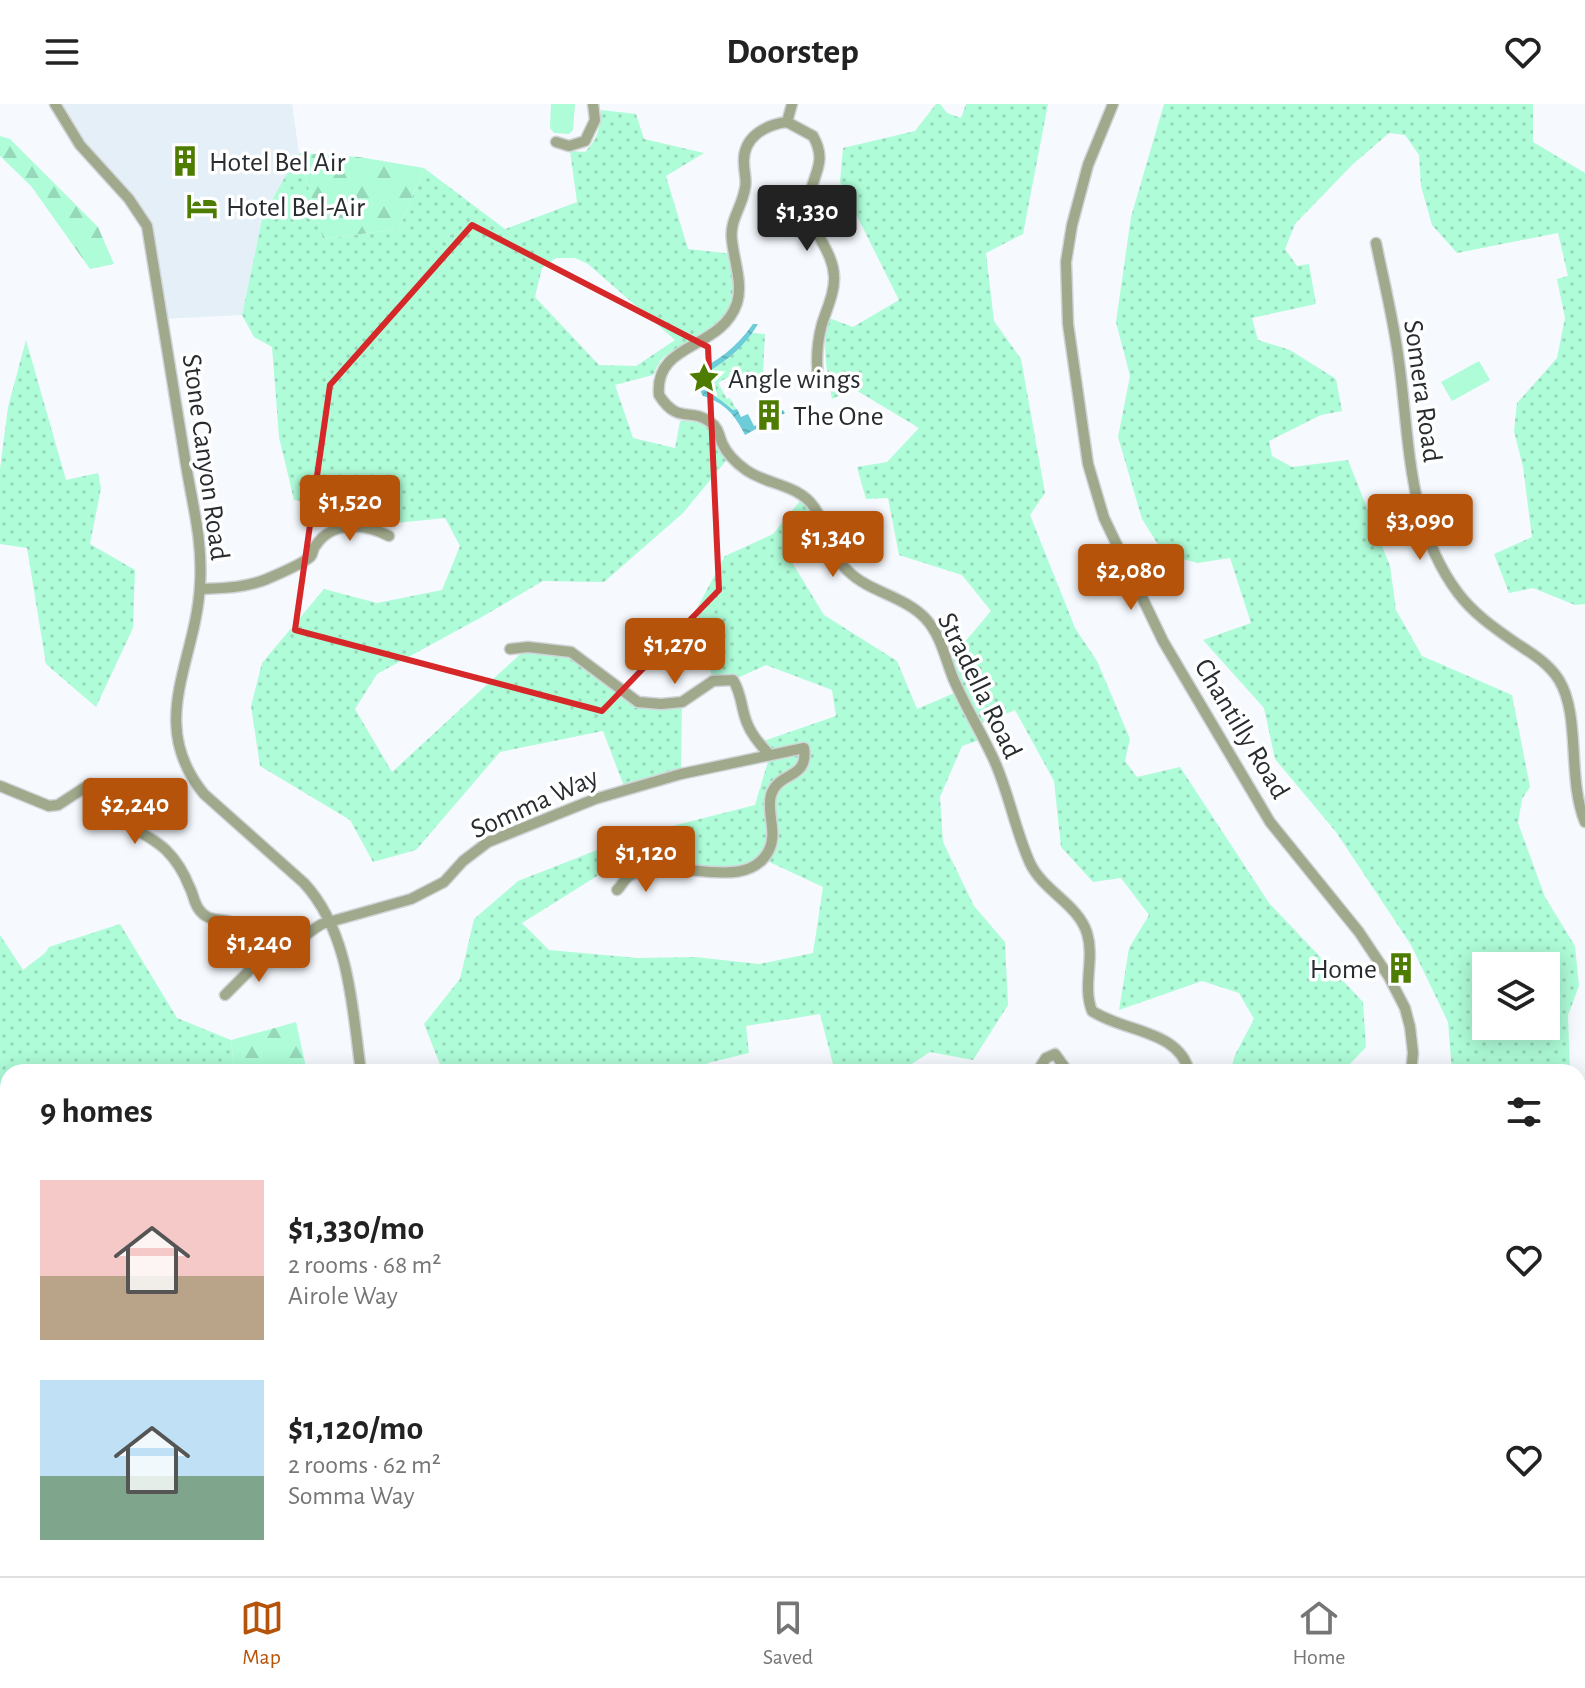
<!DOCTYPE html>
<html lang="en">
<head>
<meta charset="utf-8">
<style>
	:root { --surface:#fff; --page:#f2f2f2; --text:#222; --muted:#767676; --line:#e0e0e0; --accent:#b45309 }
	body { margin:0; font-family:"Alegreya Sans",sans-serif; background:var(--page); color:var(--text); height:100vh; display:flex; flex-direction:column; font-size:30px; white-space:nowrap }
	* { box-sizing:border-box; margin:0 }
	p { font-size:26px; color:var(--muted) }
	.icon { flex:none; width:44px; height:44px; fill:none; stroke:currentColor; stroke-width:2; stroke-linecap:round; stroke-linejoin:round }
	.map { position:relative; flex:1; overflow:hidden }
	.side { position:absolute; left:0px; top:960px; width:1586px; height:512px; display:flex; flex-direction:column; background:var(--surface); border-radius:24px 24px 0 0; box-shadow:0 4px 20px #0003 }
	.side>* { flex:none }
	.controls { position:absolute; left:1472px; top:848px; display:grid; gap:16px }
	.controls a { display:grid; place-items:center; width:88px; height:88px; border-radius:0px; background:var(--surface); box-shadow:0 4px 20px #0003; font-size:40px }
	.price { position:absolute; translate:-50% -68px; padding:0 18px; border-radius:8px; background:var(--accent); color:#fff; font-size:26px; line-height:52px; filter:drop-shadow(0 2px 4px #0008) }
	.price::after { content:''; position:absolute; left:50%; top:48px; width:24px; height:18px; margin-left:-12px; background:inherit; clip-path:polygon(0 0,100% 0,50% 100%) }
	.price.current { background:#222; color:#fff }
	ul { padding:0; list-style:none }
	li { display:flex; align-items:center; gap:24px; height:200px; padding:0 40px }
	li span { display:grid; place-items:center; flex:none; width:224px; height:160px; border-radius:0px; color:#555 }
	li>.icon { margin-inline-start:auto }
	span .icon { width:96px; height:96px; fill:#fffc; stroke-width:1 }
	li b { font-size:34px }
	h2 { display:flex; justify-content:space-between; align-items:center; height:96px; padding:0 40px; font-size:34px }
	header { display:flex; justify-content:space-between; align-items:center; height:104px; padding:0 40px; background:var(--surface); font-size:36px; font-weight:700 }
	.menu { display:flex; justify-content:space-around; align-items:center; height:112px; border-top:2px solid var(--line); background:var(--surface); font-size:22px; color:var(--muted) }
	.menu a { display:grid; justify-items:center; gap:4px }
	.menu .current { color:var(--accent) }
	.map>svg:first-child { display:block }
	.built { fill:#e5eff8 }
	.grass { fill:url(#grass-dots); fill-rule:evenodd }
	.forest { fill:url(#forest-firs) }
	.pitch { fill:#aefcd8 }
	.water { fill:url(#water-waves) }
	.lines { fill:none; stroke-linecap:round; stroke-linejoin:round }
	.street-casing { stroke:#d1d5d9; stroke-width:13 }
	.street { stroke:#a1a98c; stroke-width:10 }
	.marked { fill:none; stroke:#d62828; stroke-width:6; stroke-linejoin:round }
	.labels { text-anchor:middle; stroke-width:7; stroke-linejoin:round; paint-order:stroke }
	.poi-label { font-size:28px; fill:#282c2f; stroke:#fff; text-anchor:start }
	.street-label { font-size:28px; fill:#282c2f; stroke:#fff }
</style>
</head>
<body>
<header><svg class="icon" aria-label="menu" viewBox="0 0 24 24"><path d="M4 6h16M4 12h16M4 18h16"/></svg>Doorstep<svg class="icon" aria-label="heart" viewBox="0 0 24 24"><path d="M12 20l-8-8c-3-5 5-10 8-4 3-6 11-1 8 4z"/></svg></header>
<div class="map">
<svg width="1585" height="1472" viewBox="0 0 1585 1472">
	<defs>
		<pattern id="grass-dots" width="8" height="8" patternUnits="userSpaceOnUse" patternTransform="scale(2)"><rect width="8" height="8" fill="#aefcd8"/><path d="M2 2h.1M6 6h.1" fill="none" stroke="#96d8ba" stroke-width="1.8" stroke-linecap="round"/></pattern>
		<pattern id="forest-firs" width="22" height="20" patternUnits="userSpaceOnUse" patternTransform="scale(2)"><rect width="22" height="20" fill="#aefcd8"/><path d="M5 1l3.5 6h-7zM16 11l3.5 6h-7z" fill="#96d8ba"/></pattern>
		<pattern id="water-waves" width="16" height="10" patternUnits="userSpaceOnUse" patternTransform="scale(2)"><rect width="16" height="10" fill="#6cccd8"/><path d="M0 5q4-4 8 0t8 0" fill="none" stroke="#5eafba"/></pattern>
	</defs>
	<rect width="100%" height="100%" fill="#f6fafe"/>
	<polygon class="built" points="55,0 292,0 299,49 263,111 242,211 162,215 147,122 92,55"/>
	<g class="grass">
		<path d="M936,0H940L947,9L961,14L966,0H1048L1023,130L986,149L994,217L1021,255L1045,389L1030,411L1075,524L1097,557L1130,635L1125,657L1137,673L1180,663L1269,799L1363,898L1366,943L1349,961L1348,968H1230L1235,951L1254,915L1239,889L1202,877L1119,906L1129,844L1149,811L1121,774L1093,778L1061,743L1054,677L1015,606L976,622L983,635L962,642L940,693L943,738L974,802L1005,838L1008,901L973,956L930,948L901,967L833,960L820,910L746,922L749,949L708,959L706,968H443L424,920L460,875L474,815L518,777L633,732L755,701L770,651L758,639L836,612L832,586L766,561L733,576L713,577L696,506L725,452L773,430L804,392L825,428L790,455L824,511L897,557L917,605L959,587L947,559L991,507L962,471L899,451L888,394L866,395L857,363L887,358L919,324L854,285L832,295C827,268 821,241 829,214L853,223L899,196L840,78L843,44L915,27ZM763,755L823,783L813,849L759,860L695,853L638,854L549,846L522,819L602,769L747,767Z"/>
		<path d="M1164,0H1533V38L1585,69V500L1575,501L1533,484L1509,489L1494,450L1532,433L1523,363L1514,327L1517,299L1557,254L1565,214L1557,175L1568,172L1558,129L1457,149L1432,121L1421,82L1419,51L1405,31L1389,29L1352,61L1295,120L1285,145L1297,162L1309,160L1316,200L1252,214L1258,236L1290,246L1336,275L1342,307L1321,311L1269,337L1272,352L1292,363L1348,356L1390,462L1396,506L1422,552L1512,591L1530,683L1522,695L1518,719L1545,793L1575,842L1579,882L1568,911L1570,968H1452L1448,918L1411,841L1336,728L1275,655L1264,604L1203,536L1251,519L1230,454L1198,459L1164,450L1142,415L1118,333L1130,272L1116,218L1131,113ZM1486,862H1546V922H1486Z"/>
		<path d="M601,6L636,10L644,35L704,49L666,72L688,145L734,150L737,169L732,171C738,202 721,223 695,237C684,242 671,246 662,255C658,259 656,266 653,271L615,281L633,334L675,344L680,317L710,318L730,352L683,409L604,478L543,477L480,514L377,570L355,605L392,668L528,543L571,548L638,598H682L681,670L625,685L603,627L500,648L416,746L373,758L350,716L260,662L251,602L262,559L324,485L377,499L442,486L460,442L445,414L376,421L357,404L294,396L279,333L272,243L254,233L242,211L263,111L299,49L323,135L399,125L424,64L505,125L577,98L570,47L585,48C598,35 600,24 601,6ZM556,154H575L588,160L675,236L636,262L599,261L535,193L542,164Z"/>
		<path d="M752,229L765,230L763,269L744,279L735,269L718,279L727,295L730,294L736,305L734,306C722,296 710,292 702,279L709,276L705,270L733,250Z"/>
		<polygon points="26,236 66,376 98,369 101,384 90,440 135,466 133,524 96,603 46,560 27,444 0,440 0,365 8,303"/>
		<polygon points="120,820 177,914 231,936 234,965 178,968 8,968 8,1056 0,1057 0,831 23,866 45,849 49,843"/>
		<polygon points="8,1180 8,1395 0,1392 0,1184"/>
		<polygon points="1585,1229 1585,1352 1578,1357 1578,1232"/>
		<polygon points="79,1464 276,1464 266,1472 84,1472"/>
		<polygon points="596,1464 691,1464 686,1472 586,1472"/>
		<polygon points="828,1464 963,1464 952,1472 831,1472"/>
		<polygon points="1328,1464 1437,1464 1433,1472 1325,1472"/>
		<polygon points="1456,1464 1566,1464 1565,1471 1571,1471 1472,1472"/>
	</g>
	<g class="forest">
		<polygon points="0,32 10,35 98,123 114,160 90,165 31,82 0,52"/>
		<polygon points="299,49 359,53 424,64 399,125 323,135"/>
		<polygon points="296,918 307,968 236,968 234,965 231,936"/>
	</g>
	<g class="pitch">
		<polygon points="551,0 575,0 573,26 569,30 554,29 550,24"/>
		<polygon points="1479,257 1490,276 1452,297 1441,278"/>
	</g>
	<path class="water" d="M753,220H758C744,244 723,260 699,273C710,292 717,292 733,306L737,305L741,313L748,310L754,322L763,318L760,312L771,306L768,301L779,298L782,302L770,308L772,311L783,306L785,309L745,331C735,311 725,299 703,292L691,270C717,258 737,243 753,220Z"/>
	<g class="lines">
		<defs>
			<g id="street">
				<path d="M55,0L80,41L129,95L147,122C160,200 172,277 185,355C192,400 203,435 200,481C196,558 146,619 204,690L304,779C350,829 352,904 361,968"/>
				<path d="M792,0L787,18C764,21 742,34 744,60C744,68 747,76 745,84C742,104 729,116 732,137C734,156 743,180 737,199C721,247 654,237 659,291C678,321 690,303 710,318C718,323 719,331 722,339C727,350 736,359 746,366C767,381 798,380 814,403C828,423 829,449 848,467C869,488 904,492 925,514C941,531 945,554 953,574C965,602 981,628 994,656C1009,689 1015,726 1030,759C1043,787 1078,800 1087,829C1095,855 1082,882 1092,907C1123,928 1180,926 1189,968"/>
				<polyline points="1113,0 1088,61 1072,121 1066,158 1068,220 1088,360 1104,414 1163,537 1270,718 1359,828 1389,873 1405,904 1410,923 1413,949 1411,968"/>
				<path d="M787,18L813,32C830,62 808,73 809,103C811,129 833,146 834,172C835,188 827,204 822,220C817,238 816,256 818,275"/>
				<polyline points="556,38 569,42 585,37 595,16 593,0"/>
				<path d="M1376,139C1384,178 1394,218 1399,258C1410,338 1407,421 1458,489C1473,509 1493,523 1513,537C1529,548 1548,558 1559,576C1581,612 1567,675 1585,718"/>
				<path d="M200,485C223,484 245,484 267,475C276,471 305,459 311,452C313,449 313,444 316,441C333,416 366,420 389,432"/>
				<path d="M510,545L528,543L571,548L638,598L661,600L682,598L713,577L733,576C742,590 741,605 747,619C752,632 761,642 770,651"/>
				<path d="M0,682L49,702L58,701L90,680C109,683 107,697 117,710C129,725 152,732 166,746C176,756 184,769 189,782C193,789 194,798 198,804C208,820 223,813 236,820C247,825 253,837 263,844C282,857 306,828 322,820L411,795L444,778L463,757L488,738L595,695L681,670L804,644C809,676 778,667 771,691C766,709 778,728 769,746C746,793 668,748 629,772C623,776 622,782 617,786"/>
				<polyline points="225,891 247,869 264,845"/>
				<polyline points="1037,968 1046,954 1055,950 1068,968"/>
				<polyline points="1578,1144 1585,1141"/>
				<polyline points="0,1449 8,1458"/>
				<polyline points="12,1464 17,1472"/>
				<polyline points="500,1464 501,1472"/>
				<polyline points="828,1464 834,1472"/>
				<polyline points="1112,1464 1114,1472"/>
			</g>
		</defs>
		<use href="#street" class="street-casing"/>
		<use href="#street" class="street"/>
	</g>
	<path class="marked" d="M472,121L708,243L719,486L602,607L295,526L330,281Z"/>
	<defs>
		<symbol id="building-bare" viewBox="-9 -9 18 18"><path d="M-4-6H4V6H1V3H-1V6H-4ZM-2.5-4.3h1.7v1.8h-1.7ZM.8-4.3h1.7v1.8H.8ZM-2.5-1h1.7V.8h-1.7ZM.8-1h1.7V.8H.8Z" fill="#4e7c01" stroke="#fff" stroke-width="2.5" paint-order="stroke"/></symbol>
		<symbol id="hotel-bare" viewBox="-9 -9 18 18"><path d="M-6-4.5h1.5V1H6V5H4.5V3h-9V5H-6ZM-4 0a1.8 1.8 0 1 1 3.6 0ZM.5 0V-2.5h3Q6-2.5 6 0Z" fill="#4e7c01" stroke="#fff" stroke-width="2.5" paint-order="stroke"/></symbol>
		<symbol id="sight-bare" viewBox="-9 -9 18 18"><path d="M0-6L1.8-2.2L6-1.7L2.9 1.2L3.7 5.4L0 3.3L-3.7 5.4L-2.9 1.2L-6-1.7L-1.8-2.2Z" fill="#4e7c01" stroke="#fff" stroke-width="2.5" paint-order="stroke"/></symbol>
	</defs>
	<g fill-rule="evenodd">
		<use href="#building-bare" x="163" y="35" width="44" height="44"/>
		<use href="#hotel-bare" x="180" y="80" width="44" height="44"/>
		<use href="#sight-bare" x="682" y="252" width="44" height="44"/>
		<use href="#building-bare" x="747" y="289" width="44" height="44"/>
		<use href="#building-bare" x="1379" y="842" width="44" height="44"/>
	</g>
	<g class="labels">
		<g class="poi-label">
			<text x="209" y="67">Hotel Bel Air</text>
			<text x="226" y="112">Hotel Bel-Air</text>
			<text x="728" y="284">Angle wings</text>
			<text x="793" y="321">The One</text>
			<text x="1377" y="874" text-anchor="end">Home</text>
		</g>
		<g class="street-label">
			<text transform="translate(1424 287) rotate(82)" y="10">Somera Road</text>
			<text transform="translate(207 353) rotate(82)" y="10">Stone Canyon Road</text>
			<text transform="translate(981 581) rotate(64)" y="10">Stradella Road</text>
			<text transform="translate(1243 624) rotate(59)" y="10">Chantilly Road</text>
			<text transform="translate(534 698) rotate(-24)" y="10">Somma Way</text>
		</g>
	</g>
</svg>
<div class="controls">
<a><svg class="icon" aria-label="layers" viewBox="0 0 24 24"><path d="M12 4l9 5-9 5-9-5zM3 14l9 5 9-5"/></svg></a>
</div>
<b class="price current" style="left:807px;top:149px">$1,330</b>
<b class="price" style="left:350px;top:439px">$1,520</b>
<b class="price" style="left:1420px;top:458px">$3,090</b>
<b class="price" style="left:833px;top:475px">$1,340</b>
<b class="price" style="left:1131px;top:508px">$2,080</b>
<b class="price" style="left:675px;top:582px">$1,270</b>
<b class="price" style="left:135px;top:742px">$2,240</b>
<b class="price" style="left:646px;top:790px">$1,120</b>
<b class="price" style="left:259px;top:880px">$1,240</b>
<section class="side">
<h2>9 homes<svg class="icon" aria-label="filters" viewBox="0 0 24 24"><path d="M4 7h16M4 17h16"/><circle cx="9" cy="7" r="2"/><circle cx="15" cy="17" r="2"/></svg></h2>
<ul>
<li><span style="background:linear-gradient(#f6c9c9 60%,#b9a48a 0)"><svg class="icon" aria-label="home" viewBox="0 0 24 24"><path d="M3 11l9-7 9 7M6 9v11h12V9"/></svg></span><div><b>$1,330/mo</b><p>2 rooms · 68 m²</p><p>Airole Way</p></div><svg class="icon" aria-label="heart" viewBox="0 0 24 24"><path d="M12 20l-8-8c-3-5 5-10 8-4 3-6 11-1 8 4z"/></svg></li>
<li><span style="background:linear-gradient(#bfe0f5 60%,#7fa58c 0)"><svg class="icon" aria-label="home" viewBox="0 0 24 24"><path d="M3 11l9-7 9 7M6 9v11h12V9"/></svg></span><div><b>$1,120/mo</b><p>2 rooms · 62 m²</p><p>Somma Way</p></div><svg class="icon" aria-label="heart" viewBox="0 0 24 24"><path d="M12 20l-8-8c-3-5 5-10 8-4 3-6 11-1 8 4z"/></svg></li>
</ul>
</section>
</div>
<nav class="menu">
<a class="current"><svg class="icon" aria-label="map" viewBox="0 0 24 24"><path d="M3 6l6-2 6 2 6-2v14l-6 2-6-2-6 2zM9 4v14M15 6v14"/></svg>Map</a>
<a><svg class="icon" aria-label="saved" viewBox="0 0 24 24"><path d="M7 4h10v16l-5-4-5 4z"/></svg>Saved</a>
<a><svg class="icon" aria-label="home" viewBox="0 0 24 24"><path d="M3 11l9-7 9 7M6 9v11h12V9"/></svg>Home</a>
</nav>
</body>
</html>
